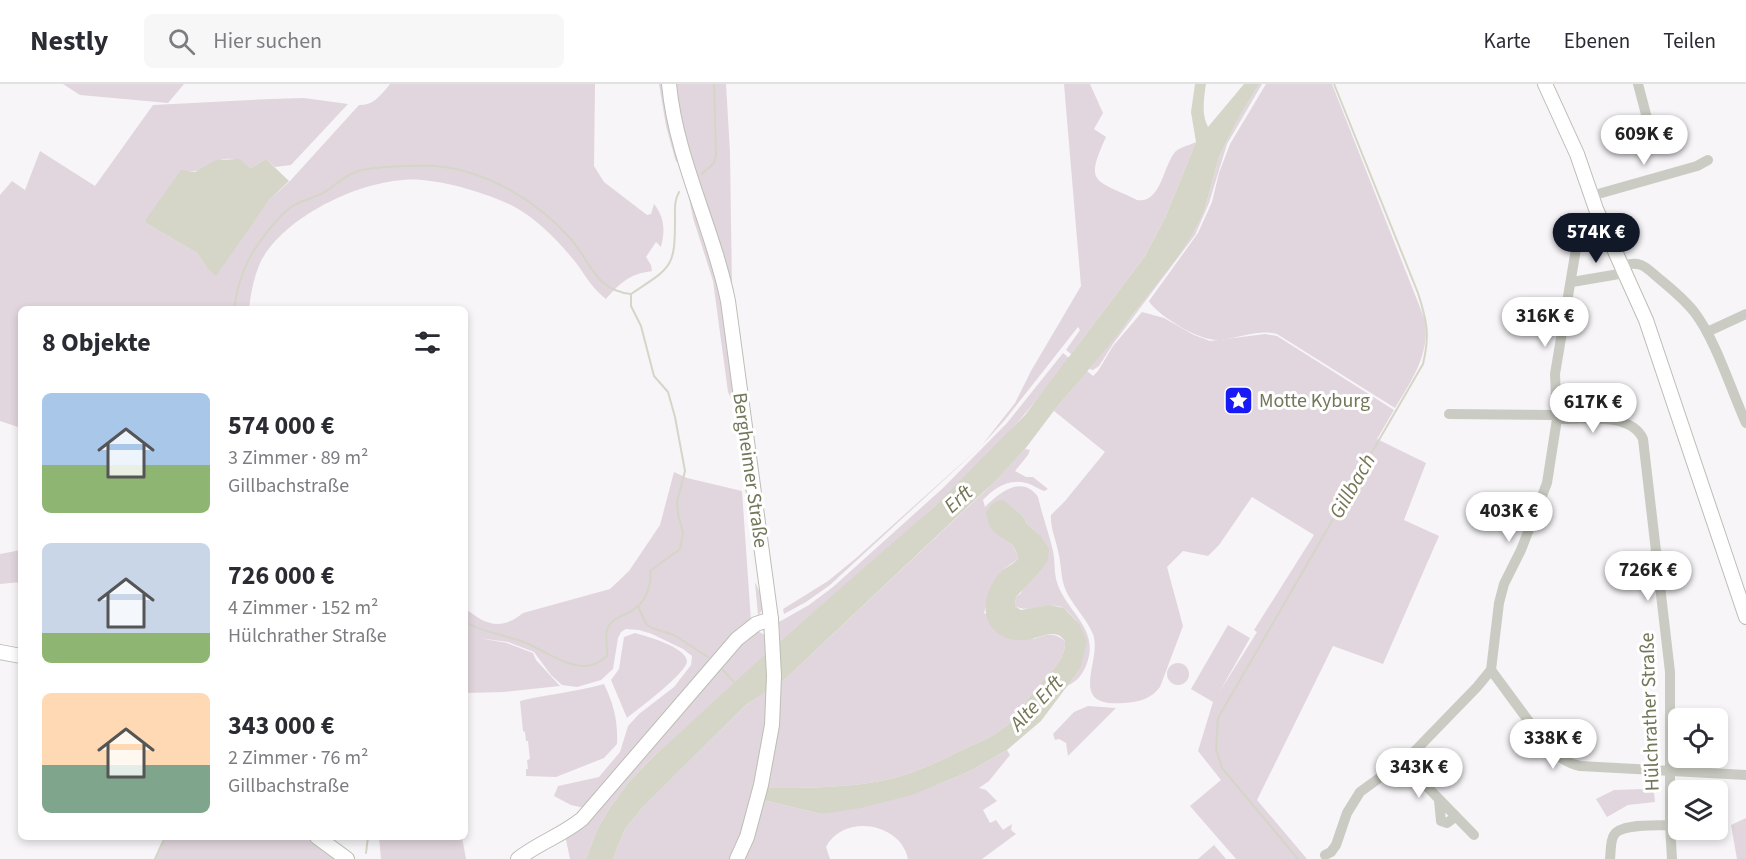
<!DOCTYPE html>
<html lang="de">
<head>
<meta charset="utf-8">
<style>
	:root { --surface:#fff; --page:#f7f7f7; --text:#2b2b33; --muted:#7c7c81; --line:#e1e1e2; --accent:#111827 }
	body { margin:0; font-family:"Source Sans 3",sans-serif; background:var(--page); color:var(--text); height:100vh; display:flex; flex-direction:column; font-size:22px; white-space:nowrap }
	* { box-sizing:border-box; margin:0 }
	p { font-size:20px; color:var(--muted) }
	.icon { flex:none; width:33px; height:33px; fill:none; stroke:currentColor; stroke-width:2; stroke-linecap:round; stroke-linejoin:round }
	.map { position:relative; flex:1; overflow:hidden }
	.side { position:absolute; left:18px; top:222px; width:450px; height:534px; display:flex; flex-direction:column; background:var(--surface); border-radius:9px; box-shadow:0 3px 9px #0003 }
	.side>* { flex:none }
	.fabs { position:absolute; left:1668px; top:624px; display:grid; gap:12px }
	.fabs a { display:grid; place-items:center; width:60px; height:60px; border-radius:9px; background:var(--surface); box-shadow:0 3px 9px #0003; font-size:30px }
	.price { position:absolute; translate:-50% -51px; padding:0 14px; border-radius:21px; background:#fff; color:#222; font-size:20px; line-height:39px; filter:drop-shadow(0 2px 3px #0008) }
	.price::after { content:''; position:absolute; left:50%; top:36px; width:18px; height:14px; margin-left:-9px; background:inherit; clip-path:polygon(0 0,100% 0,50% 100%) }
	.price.on { background:var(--accent); color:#fff }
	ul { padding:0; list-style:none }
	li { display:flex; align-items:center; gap:18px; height:150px; padding:0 24px }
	li span { display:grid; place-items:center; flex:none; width:168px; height:120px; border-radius:9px; color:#555 }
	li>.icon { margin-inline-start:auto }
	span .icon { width:72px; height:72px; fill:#fffc; stroke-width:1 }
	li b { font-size:26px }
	h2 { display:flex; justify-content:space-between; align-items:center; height:72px; padding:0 24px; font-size:26px }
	header { display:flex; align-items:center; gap:36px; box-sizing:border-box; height:84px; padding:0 30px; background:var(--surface); border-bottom:2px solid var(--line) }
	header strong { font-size:28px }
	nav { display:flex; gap:33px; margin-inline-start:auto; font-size:21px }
	.search { width:420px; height:54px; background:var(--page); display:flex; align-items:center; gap:15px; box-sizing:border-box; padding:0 21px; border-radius:9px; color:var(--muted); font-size:22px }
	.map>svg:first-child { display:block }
	.green { fill:#e1d6dd }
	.water { fill:#d5d5c8 }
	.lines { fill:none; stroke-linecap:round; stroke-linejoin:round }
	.stream { stroke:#d5d5c8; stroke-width:2 }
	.major-casing { stroke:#bcbeb4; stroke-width:16 }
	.minor { stroke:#caccc3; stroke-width:10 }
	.major { stroke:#fff; stroke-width:14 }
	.labels { text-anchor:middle; stroke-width:6; stroke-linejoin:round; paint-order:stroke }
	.poi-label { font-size:20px; fill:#717758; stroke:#fff; text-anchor:start }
	.street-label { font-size:20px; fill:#717758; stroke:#fff }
	.water-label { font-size:21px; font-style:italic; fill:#767656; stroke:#fff }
</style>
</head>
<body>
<header>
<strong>Nestly</strong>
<div class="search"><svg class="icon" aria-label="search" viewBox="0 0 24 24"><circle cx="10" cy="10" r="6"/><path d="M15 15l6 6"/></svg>Hier suchen</div>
<nav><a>Karte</a><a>Ebenen</a><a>Teilen</a></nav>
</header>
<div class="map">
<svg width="1746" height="775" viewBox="0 0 1746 775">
	<rect width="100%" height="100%" fill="#f7f5f8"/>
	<g class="green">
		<polygon points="63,0 184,0 168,19 80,11"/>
		<path d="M390,0H595L594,82L604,98L647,131L651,130L654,120C665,134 665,147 661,163L656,158L646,173L651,181L652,187C629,190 620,199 606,215C593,205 586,193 577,180C559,158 539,136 513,122C489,110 449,98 422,96C370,91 286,130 261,177C254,192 251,208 249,225H21V344L0,337V111L12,97L25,106L40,67L95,102L153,21L271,15L304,14L348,20L291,81L275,83L266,75L251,84C217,60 211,91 188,87L144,138L197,169L207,184L247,146L269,116L290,97L359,21C373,22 381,11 390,0Z"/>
		<polygon points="659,0 665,0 679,76 676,78 666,42"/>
		<polygon points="673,0 726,0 730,68 732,203 686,60"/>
		<path d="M1064,0H1090L1103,29L1094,45L1106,53C1084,101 1095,95 1137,116C1161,120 1163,82 1175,68C1180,63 1190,61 1196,58L1165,134L1145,172L1071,270L1066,266L1080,246L1078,243L1004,337L982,361L830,501L806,518L784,530L783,525L828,497L855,475L982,361L1015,319L1031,287L1081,202Z"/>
		<polygon points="1259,0 1262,0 1227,60 1209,119 1195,151 1113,260 1099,282 1093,286 1089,285 1133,231 1195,146 1204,128 1219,73 1237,37"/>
		<path d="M1266,0H1332L1425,236C1430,270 1412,296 1395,324L1277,250C1258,245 1239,254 1220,256C1201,258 1162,234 1150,219L1149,217L1198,149L1212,118L1219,89L1230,60Z"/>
		<polygon points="684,87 716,178 748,396 745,399 734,321 728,308 713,197 693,134 688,109 681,88"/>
		<path d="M1142,228L1164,234L1194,251L1210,257L1265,250L1277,252L1394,326L1377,355L1426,379L1404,436L1439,452L1383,580L1333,562L1257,716L1307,775H1236L1190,722L1221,696L1198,667L1213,618L1191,605L1228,541L1250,554L1220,607L1257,548L1254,546L1314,451L1252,413L1219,461L1208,472L1183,467L1167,483L1183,542L1160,603C1151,615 1139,618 1124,619C1065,624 1103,577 1093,550C1087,536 1076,525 1068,511C1060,497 1062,482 1058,467C1056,455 1050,444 1051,431L1065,417L1105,368L1054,327L1087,287L1093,292L1098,287L1113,262Z"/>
		<path d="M1063,269L1069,274C1054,293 1039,314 1023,332C951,415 863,485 780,557L779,538L809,521L833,503L943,404L1007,339Z"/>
		<path d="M1025,365L1030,366L1028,371L1015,387L1026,393H1033L1048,405L1044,407C1038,405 1032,400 1026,399C1009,394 994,404 983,416L985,423C999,409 1022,390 1038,413C1042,431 1049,449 1053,467C1055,476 1054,486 1056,495C1064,527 1100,543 1087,579C1083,590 1078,597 1067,602L1080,585L1076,536C1072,533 1069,528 1065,525C1049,515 1030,531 1015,522L1016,513L1021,509L1040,451L1027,440L1023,432L1015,426L998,450C1008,457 1016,462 1018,475L1005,484L992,503L984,529L1034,555C1046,550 1055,548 1065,557C1066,578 1046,591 1035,606C1025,618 1018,632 1006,642C994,652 980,658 966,664C940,677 914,690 885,696C847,704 805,704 766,704L781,599L984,408Z"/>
		<path d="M674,388L687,394L742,407L751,537L584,724L571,721L554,712L558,702L599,693L620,668L628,642L639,630L674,603L691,581L692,572L683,565L652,550L639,546L626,545L621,548L618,554L613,585L601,596L577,603L562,601L551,591L534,568L508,558L479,554L507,559L533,569L536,576L560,602L504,608L465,609V524C485,541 501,547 523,529L610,505L629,487L660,441Z"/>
		<polygon points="21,466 21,498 0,500 0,470"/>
		<polygon points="755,498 760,509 763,525 758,532"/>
		<polygon points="758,547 766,552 767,570 654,672 628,699 609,725 597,746 586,775 570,775 565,751 746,552"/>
		<path d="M635,549C646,552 686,563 687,577C687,589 638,625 627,634L611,596L619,585L624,553Z"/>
		<circle cx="1178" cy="590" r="11"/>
		<path d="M604,600C614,621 618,637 617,660L604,674L556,693L526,692V685H528L527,676L530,675L528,657H526L525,648L523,647L520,617C548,610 576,608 604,600Z"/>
		<polygon points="770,605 766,640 750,727 732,775 613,775 625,745 643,723 748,619"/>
		<polygon points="1088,622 1116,624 1068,672 1066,659 1059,655 1055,656 1053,650 1074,628"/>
		<path d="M1007,666L1010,671L989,697L979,704L986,706L997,717L983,726L990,739L996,736L1003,746L1012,740L1011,746L1016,750L982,775H908C901,739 844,729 826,763L830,775H742L763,716L821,730L939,700L968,688Z"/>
		<polygon points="1643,705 1650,705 1654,709 1655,718 1628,721 1607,733 1596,715 1614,706"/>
		<polygon points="1746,734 1746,775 1737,775 1731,741"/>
		<polygon points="165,753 311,753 340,775 156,775"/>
		<polygon points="379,753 462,753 466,775 381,775"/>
		<polygon points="1214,761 1226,775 1198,775"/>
	</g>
	<g class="water">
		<path d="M1195,0H1206C1204,14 1201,30 1208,43L1244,0H1259L1237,37L1219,73L1204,128L1195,146L1179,171L1111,259L1053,328L1025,365L993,399L781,599L748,619L643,723L625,745L613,775H586L597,746L609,725L628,699L654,672L780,557L935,422L1025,331L1145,172L1165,134L1196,58L1191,28Z"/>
		<polygon points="239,75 251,84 266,75 289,97 269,116 216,192 207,184 197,169 144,138 181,86 195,88 216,76"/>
		<path d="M1003,416L1023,432L1027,440L1040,451L1049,465L1048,476L1041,486L1016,513L1015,522L1021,526L1050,521L1064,524L1080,541L1087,557L1080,585L1041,637L1007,666L968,688L939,700L912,711L861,724L821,730L763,716L766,704C805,704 847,704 885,696C914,690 940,677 966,664C980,658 994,652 1006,642C1018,632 1025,618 1035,606C1046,591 1066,578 1065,557C1063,555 1061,552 1058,551C1051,548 1042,552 1035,554C1018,560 995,554 988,537C981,521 990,497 1003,486C1008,482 1013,480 1018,475C1015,454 999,457 990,443C988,439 987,433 986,429C990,421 994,417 1003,416Z"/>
	</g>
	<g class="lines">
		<g class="stream">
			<polyline points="702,90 714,79 716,71 714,0"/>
			<path d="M631,210C671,183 675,185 675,136C675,125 674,117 679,108"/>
			<path d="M234,225C239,190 249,170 271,143C278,135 284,127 294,121C303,116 314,114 323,109C335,102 345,91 358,87C373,83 388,83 404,82C414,82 425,81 436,82C487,87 536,116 570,154C590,176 595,207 631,210"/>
			<polyline points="638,522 646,540 652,544 674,551 708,573"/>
			<path d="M465,538C484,549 506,551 526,559C543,566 562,580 582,582C592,583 599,578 607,572C608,562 603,548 610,540C617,531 631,530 638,522C647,514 652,498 650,487L680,465L683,449L678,430L677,418L685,387L675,333L668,308L654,292L641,242L631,222V210"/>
			<polyline points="723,586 735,599"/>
			<polyline points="366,769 368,753"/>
			<polyline points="155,775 165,753"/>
			<path d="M1298,775L1222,684L1216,665L1218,634L1423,280C1430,251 1427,237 1418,209L1334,0"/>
		</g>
		<defs>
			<g id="major">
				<path d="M669,0C676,75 713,143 728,217L771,535L774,592L772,641L761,701L747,753L737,775"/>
				<polyline points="1545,0 1577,70 1596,125 1646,236 1746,533"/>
				<polyline points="0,568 21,572"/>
				<polyline points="317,753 347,775"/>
				<path d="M518,775C538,759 561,752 582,735L737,555L756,540L771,535"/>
			</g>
		</defs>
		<use href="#major" class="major-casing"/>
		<g class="minor">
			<polyline points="1638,0 1652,53 1642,60"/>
			<polyline points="1591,112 1697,82 1708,76"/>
			<path d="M1622,182C1642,175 1647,185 1662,197C1674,207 1686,217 1695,229C1716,257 1731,306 1746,339"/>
			<polyline points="1572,198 1625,189"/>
			<polyline points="1707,248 1746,230"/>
			<polyline points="1449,330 1557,331"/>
			<path d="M1557,335C1583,335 1631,328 1643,355L1670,588V741L1672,775"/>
			<path d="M1491,586L1547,662C1557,672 1566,679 1580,682L1746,691"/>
			<polyline points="1403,678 1474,751"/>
			<polyline points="1439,716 1441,737 1447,739 1455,733"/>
			<polyline points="1325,771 1331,768 1336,761 1347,729 1360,708 1411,671 1477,603 1491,586 1499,519 1504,500 1521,466 1547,399 1557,335 1555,290 1580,141"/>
			<path d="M1610,775C1611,768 1610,757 1614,751C1621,739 1657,742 1670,741"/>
		</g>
		<use href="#major" class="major"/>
	</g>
	<defs>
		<symbol id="sight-square" viewBox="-11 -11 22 22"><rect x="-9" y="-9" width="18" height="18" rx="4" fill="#181bf5" stroke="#fff"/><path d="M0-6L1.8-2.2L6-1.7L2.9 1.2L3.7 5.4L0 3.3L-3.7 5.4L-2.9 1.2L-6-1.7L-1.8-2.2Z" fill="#fff"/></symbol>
	</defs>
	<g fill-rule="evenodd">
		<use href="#sight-square" x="1222" y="300" width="33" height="33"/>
	</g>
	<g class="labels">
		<g class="poi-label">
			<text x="1259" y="323">Motte Kyburg</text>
		</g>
		<g class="street-label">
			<text transform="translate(751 386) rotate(82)" y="7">Bergheimer Straße</text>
			<text transform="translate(1649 628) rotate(-92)" y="7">Hülchrather Straße</text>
		</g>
		<g class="water-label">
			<text transform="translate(1352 402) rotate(-60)" y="7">Gillbach</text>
			<text transform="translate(958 415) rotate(-42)" y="7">Erft</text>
			<text transform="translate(1036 619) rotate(-47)" y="7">Alte Erft</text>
		</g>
	</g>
</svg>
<div class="fabs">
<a><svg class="icon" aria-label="locate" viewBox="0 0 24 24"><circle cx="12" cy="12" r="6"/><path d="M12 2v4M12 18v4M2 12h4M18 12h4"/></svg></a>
<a><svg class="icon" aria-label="layers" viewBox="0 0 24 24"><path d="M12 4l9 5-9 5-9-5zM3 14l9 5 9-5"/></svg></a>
</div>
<b class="price" style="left:1644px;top:82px">609K €</b>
<b class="price on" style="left:1596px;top:180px">574K €</b>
<b class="price" style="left:1545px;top:264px">316K €</b>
<b class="price" style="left:1593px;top:350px">617K €</b>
<b class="price" style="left:1509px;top:459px">403K €</b>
<b class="price" style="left:1648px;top:518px">726K €</b>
<b class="price" style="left:1553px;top:686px">338K €</b>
<b class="price" style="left:1419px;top:715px">343K €</b>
<section class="side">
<h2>8 Objekte<svg class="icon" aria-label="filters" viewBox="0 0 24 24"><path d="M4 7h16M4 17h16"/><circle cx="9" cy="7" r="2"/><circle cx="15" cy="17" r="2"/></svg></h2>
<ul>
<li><span style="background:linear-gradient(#a9c7e8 60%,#8fb573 0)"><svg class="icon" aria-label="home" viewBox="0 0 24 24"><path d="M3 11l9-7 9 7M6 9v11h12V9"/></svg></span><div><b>574 000 €</b><p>3 Zimmer · 89 m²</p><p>Gillbachstraße</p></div></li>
<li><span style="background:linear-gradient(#c9d6e8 75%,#8fb573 0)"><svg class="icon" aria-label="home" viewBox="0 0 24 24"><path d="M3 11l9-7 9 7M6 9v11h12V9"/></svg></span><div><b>726 000 €</b><p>4 Zimmer · 152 m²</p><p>Hülchrather Straße</p></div></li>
<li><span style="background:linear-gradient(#ffd9b3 60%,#7fa58c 0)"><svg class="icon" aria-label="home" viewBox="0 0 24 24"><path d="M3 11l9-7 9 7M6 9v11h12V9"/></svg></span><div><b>343 000 €</b><p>2 Zimmer · 76 m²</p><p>Gillbachstraße</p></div></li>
</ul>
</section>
</div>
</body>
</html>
